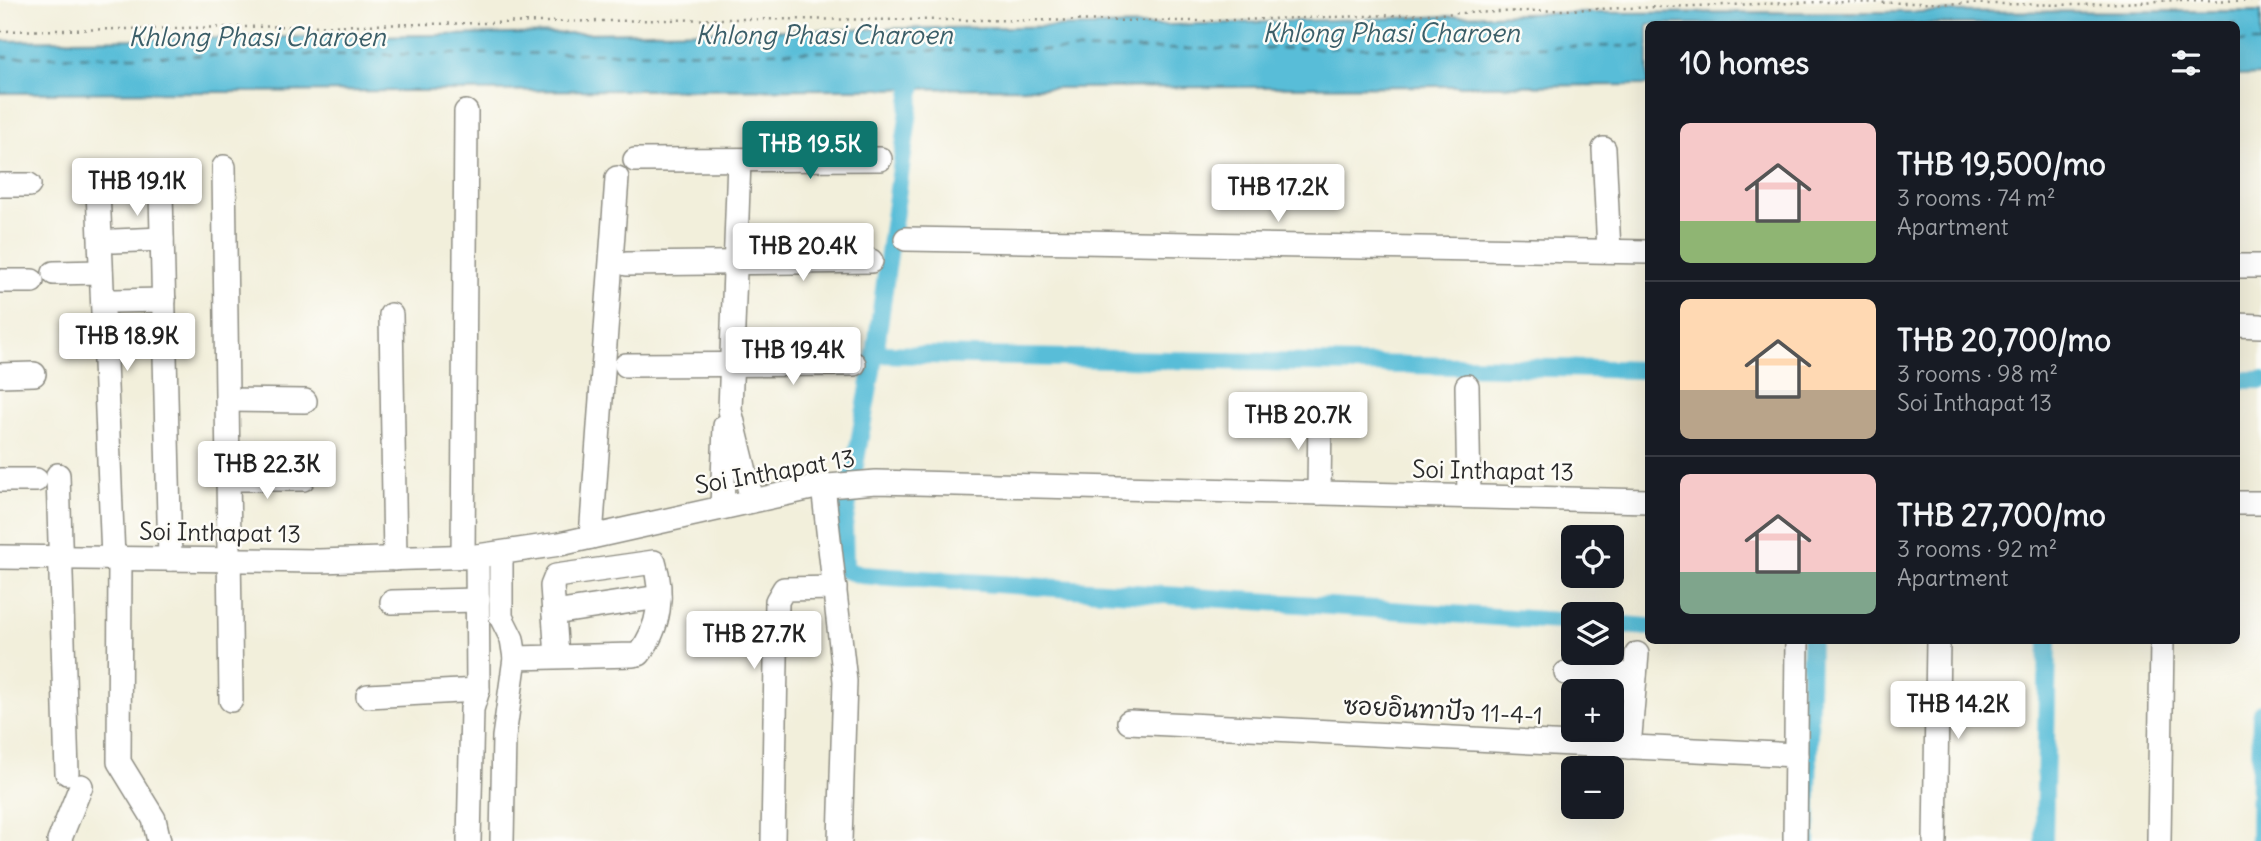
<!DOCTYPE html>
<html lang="en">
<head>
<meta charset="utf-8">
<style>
	:root { --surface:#171b24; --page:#242831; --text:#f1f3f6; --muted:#9ea1a6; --line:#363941; --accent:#0f766e }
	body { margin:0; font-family:Delius,"Playpen Sans Thai",sans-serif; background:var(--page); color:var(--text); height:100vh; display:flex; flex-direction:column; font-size:26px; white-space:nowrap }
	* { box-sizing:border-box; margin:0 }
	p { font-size:23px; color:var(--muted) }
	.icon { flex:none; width:38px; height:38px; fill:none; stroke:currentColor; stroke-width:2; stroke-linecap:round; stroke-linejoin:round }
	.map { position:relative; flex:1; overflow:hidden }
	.sheet { position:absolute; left:1645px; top:21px; width:595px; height:623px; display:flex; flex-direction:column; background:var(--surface); border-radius:10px; box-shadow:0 7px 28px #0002 }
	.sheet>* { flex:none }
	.buttons { position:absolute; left:1561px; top:525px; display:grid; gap:14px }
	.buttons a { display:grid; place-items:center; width:63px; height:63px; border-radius:10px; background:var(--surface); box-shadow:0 7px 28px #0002; font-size:35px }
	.price { position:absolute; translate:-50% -60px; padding:0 16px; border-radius:7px; background:#fff; color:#222; font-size:23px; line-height:46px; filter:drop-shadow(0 2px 4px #0008) }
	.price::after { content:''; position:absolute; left:50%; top:42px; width:21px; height:16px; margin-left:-10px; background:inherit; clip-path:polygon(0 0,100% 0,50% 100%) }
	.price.on { background:var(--accent); color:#fff }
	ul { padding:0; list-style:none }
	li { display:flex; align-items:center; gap:21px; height:175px; padding:0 35px }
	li+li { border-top:2px solid var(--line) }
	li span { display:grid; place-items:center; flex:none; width:196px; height:140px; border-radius:10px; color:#555 }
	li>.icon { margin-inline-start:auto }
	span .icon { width:84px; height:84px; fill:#fffc; stroke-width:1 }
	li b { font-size:30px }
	h2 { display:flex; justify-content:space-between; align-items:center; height:84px; padding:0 35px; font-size:30px }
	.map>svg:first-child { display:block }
	.water { fill:#59bdd8; stroke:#427482; stroke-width:2 }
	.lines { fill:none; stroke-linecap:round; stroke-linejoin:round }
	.canal { stroke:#59bdd8; stroke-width:18 }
	.ferry { stroke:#3b5e68; stroke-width:2; stroke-dasharray:9 7; stroke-linecap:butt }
	.minor-casing { stroke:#8e8d83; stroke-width:26 }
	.path { stroke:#8e8d83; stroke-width:2.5; stroke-dasharray:2 5; stroke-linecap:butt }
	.minor { stroke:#fff; stroke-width:23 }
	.labels { text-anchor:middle; stroke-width:5; stroke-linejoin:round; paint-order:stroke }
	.street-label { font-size:24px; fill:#2b2b2b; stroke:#fdfcf7 }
	.water-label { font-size:26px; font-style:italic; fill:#3b5e68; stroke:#fdfcf7 }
</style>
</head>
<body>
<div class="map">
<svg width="2261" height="841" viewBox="0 0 2261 841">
	<rect width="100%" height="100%" fill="#fdfcf7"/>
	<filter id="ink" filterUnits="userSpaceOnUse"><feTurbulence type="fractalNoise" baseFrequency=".0143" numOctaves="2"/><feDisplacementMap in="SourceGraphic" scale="14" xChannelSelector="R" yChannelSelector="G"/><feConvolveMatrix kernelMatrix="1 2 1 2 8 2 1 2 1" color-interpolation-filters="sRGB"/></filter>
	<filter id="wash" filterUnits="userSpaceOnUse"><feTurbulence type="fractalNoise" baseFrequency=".00686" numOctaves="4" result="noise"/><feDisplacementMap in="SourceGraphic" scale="28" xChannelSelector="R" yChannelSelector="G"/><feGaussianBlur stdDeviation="1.57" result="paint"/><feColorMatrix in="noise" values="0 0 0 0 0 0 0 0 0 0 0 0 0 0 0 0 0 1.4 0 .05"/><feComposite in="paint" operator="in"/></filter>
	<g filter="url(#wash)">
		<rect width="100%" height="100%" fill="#f2efdb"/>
		<polygon class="water" points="2261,11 2261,75 2237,76 2236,24 1648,24 1648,85 0,93 0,41 1169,25 1557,13"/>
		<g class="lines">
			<g class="canal">
				<polyline points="915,68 875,354 844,526 845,570 861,575 1573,622"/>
				<polyline points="875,354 1648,370"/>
				<polyline points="2236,380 2261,380"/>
				<polyline points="1612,624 1648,627"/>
				<polyline points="1807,841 1811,640"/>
				<polyline points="2044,841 2048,640"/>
				<polyline points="2259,841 2261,712"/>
			</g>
			<g class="ferry">
				<polyline points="2236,42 2261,42"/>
				<polyline points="0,57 1648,46"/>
			</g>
		</g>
	</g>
	<g filter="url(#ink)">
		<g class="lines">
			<defs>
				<g id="minor">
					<polyline points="1604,149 1609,251"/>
					<polyline points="635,160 880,159"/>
					<polyline points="739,160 730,410 752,500"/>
					<polyline points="224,167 231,700"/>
					<polyline points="0,185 29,185"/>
					<polyline points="98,190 113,558"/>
					<polyline points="161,193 170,559"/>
					<polyline points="906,239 1648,252"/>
					<polyline points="114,241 162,239"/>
					<polyline points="627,264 871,261"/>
					<polyline points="2236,266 2261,266"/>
					<polyline points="54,273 101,272"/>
					<polyline points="0,281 32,281"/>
					<polyline points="114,301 164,300"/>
					<polyline points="391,315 395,559"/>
					<polyline points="2236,325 2261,326"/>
					<polyline points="626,365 854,364"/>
					<polyline points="0,375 34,374"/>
					<polyline points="1467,386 1469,496"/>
					<polyline points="229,400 305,401"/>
					<polyline points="58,475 67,773"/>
					<polyline points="230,479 303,479"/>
					<polyline points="0,480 36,480"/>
					<polyline points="823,486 845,681 840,841"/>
					<polyline points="1319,493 1320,411"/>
					<polyline points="2236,503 2261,503"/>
					<polyline points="722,507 725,426"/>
					<polyline points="591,537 617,178"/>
					<polyline points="501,554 501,617 512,639 515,658 504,737 502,841"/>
					<polyline points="0,557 319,561 477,556 560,544 816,487 876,482 1648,501"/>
					<polyline points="120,557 119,762 154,819 159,841"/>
					<polyline points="463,557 466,112"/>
					<polyline points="392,602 478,600"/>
					<polyline points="554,613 659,597"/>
					<path d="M515,658L633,655L639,654C660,628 664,593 654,562L556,576L552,586L557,657"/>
					<polyline points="1566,673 1635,675"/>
					<polyline points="368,696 478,690"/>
					<polyline points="1129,722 1796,755"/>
					<polyline points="1629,747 1637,654"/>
					<polyline points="59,841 81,786"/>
					<polyline points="469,841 472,709 478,690 477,556"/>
					<polyline points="773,841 777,601 784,589 835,588"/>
					<polyline points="1795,841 1797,640"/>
					<polyline points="1935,841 1938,640"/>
					<polyline points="2159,841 2162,640"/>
				</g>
			</defs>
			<use href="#minor" class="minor-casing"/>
			<g class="path">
				<polyline points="2180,0 2261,1"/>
				<polyline points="0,31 725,19 1203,21 1824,2 2082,5 2178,0"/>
			</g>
			<use href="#minor" class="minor"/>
		</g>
	</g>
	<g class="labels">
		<g class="street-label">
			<text transform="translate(1493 471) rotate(1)" y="8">Soi Inthapat 13</text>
			<text transform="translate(775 472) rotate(-10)" y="8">Soi Inthapat 13</text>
			<text transform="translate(220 533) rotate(1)" y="8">Soi Inthapat 13</text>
			<text transform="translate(1443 711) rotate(3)" y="8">ซอยอินทาปัจ 11-4-1</text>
		</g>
		<g class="water-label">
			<text x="1391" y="42">Khlong Phasi Charoen</text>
			<text x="824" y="44">Khlong Phasi Charoen</text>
			<text x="257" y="46">Khlong Phasi Charoen</text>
		</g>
	</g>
</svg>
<div class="buttons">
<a><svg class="icon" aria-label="locate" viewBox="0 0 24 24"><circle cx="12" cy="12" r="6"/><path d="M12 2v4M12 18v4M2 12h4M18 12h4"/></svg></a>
<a><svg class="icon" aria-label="layers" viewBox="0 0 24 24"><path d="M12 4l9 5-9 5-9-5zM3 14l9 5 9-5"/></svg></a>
<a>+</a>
<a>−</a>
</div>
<b class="price on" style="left:810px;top:181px">THB 19.5K</b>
<b class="price" style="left:137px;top:218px">THB 19.1K</b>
<b class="price" style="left:1278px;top:224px">THB 17.2K</b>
<b class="price" style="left:803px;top:283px">THB 20.4K</b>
<b class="price" style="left:127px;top:373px">THB 18.9K</b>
<b class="price" style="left:793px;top:387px">THB 19.4K</b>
<b class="price" style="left:1298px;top:452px">THB 20.7K</b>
<b class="price" style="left:267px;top:501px">THB 22.3K</b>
<b class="price" style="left:754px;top:671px">THB 27.7K</b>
<b class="price" style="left:1958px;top:741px">THB 14.2K</b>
<section class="sheet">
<h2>10 homes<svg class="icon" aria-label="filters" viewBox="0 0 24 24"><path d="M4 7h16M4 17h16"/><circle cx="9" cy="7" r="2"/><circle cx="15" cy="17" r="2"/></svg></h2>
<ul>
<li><span style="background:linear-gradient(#f6c9c9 70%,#8fb573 0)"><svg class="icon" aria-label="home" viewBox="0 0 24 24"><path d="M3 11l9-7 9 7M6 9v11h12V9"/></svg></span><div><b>THB 19,500/mo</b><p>3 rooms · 74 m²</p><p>Apartment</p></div></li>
<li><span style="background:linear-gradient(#ffd9b3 65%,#b9a48a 0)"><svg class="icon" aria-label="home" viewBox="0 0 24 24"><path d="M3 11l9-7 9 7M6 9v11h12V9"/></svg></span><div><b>THB 20,700/mo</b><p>3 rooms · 98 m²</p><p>Soi Inthapat 13</p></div></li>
<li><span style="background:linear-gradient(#f6c9c9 70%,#7fa58c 0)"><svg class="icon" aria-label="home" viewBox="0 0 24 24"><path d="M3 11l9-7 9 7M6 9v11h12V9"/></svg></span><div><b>THB 27,700/mo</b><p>3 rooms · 92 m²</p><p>Apartment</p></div></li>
</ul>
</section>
</div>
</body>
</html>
